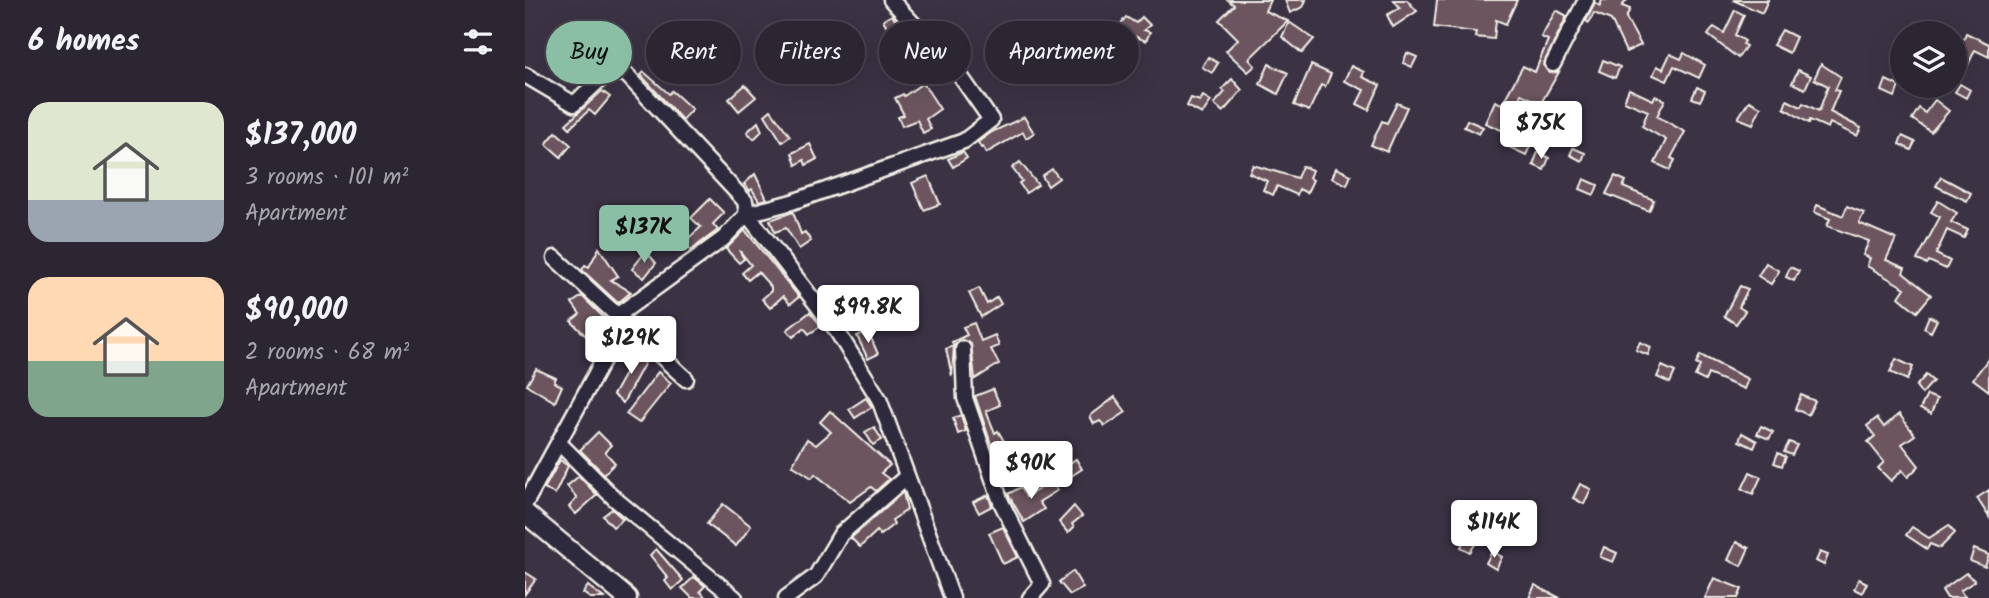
<!DOCTYPE html>
<html lang="en">
<head>
<meta charset="utf-8">
<style>
	:root { --surface:#2c2633; --page:#38323f; --text:#f1f3f6; --muted:#a6a5ac; --line:#48434e; --accent:#8abfa5 }
	body { margin:0; font-family:Kalam,sans-serif; background:var(--page); color:var(--text); height:100vh; display:flex; flex-direction:column; font-size:26px; white-space:nowrap }
	* { box-sizing:border-box; margin:0 }
	p { font-size:23px; color:var(--muted) }
	.icon { flex:none; width:38px; height:38px; fill:none; stroke:currentColor; stroke-width:2; stroke-linecap:round; stroke-linejoin:round }
	.map { position:relative; flex:1; overflow:hidden }
	.details { display:flex; flex-direction:column; background:var(--surface); width:525px }
	.details>* { flex:none }
	.top-card { position:absolute; left:21px; top:21px; width:665px; height:63px; display:flex; gap:14px }
	.buttons { position:absolute; left:1365px; top:21px; display:grid; gap:14px }
	.buttons a { display:grid; place-items:center; width:77px; height:77px; border-radius:50%; background:var(--surface); box-shadow:0 7px 28px #0002,0 0 0 2px var(--line); font-size:35px }
	.price { position:absolute; translate:-50% -60px; padding:0 16px; border-radius:7px; background:#fff; color:#222; font-size:23px; line-height:46px; filter:drop-shadow(0 2px 4px #0008) }
	.price::after { content:''; position:absolute; left:50%; top:42px; width:21px; height:16px; margin-left:-10px; background:inherit; clip-path:polygon(0 0,100% 0,50% 100%) }
	.price.selected { background:var(--accent); color:#111 }
	ul { padding:0; list-style:none }
	li { display:flex; align-items:center; gap:21px; height:175px; padding:0 28px }
	li span { display:grid; place-items:center; flex:none; width:196px; height:140px; border-radius:21px; color:#555 }
	li>.icon { margin-inline-start:auto }
	span .icon { width:84px; height:84px; fill:#fffc; stroke-width:1 }
	li b { font-size:30px }
	h2 { display:flex; justify-content:space-between; align-items:center; height:84px; padding:0 28px; font-size:30px }
	.chip { padding:0 24px; border-radius:32px; background:var(--surface); box-shadow:0 7px 28px #0002,0 0 0 2px var(--line); font-size:24px; line-height:63px }
	.chip.selected { background:var(--accent); color:#111 }
	main { display:flex; flex:1; min-height:0 }
	.map>svg:first-child { display:block }
	.building { fill:#6c545f; stroke:#f4f1e8; stroke-width:2 }
	.lines { fill:none; stroke-linecap:round; stroke-linejoin:round }
	.minor-casing { stroke:#f4f1e8; stroke-width:19 }
	.major-casing { stroke:#f4f1e8; stroke-width:23 }
	.minor { stroke:#2f2a3d; stroke-width:14 }
	.major { stroke:#2f2a3d; stroke-width:18 }
</style>
</head>
<body>
<main>
<section class="details">
<h2>6 homes<svg class="icon" aria-label="filters" viewBox="0 0 24 24"><path d="M4 7h16M4 17h16"/><circle cx="9" cy="7" r="2"/><circle cx="15" cy="17" r="2"/></svg></h2>
<ul>
<li><span style="background:linear-gradient(#dfe7d0 70%,#9aa5b1 0)"><svg class="icon" aria-label="home" viewBox="0 0 24 24"><path d="M3 11l9-7 9 7M6 9v11h12V9"/></svg></span><div><b>$137,000</b><p>3 rooms · 101 m²</p><p>Apartment</p></div></li>
<li><span style="background:linear-gradient(#ffd9b3 60%,#7fa58c 0)"><svg class="icon" aria-label="home" viewBox="0 0 24 24"><path d="M3 11l9-7 9 7M6 9v11h12V9"/></svg></span><div><b>$90,000</b><p>2 rooms · 68 m²</p><p>Apartment</p></div></li>
</ul>
</section>
<div class="map">
<svg width="1464" height="598" viewBox="0 0 1464 598">
	<rect width="100%" height="100%" fill="#3b3244"/>
	<filter id="ink" filterUnits="userSpaceOnUse"><feTurbulence type="fractalNoise" baseFrequency=".0143" numOctaves="2"/><feDisplacementMap in="SourceGraphic" scale="14" xChannelSelector="R" yChannelSelector="G"/><feConvolveMatrix kernelMatrix="1 2 1 2 8 2 1 2 1" color-interpolation-filters="sRGB"/></filter>
	<g filter="url(#ink)">
		<g class="building">
			<polygon points="703,0 745,0 740,11 763,21 724,59 730,66 723,72 701,51 713,39 694,20 709,5"/>
			<polygon points="760,0 781,0 778,7 765,13"/>
			<polygon points="869,0 882,0 892,11 868,27 862,15 875,8"/>
			<polygon points="912,0 992,0 981,24 971,20 969,39 950,37 951,32 909,27"/>
			<polygon points="1077,0 1102,0 1097,6 1105,9 1101,18 1116,45 1101,52 1086,20 1069,13 1064,23 1061,21 1070,3 1075,6"/>
			<polygon points="1208,0 1243,0 1237,13"/>
			<polygon points="1031,10 1042,16 1018,65 1024,73 1034,72 1016,103 996,94 985,122 1011,134 1001,155 982,146 988,135 960,123 970,101 977,104 998,66 1010,72 1023,40 1016,37"/>
			<polygon points="1210,10 1219,15 1210,35 1220,41 1218,44 1221,46 1213,58 1183,35 1189,27 1199,33"/>
			<polygon points="367,15 376,30 379,28 388,37 375,48 365,38 368,36 358,20"/>
			<polygon points="601,17 611,23 617,17 625,25 619,30 625,32 621,41 604,34 600,39 590,31"/>
			<polygon points="764,22 789,39 777,53 757,37"/>
			<polygon points="93,30 106,45 98,52 84,37"/>
			<polygon points="1257,30 1271,37 1264,53 1248,45"/>
			<polygon points="1441,33 1464,44 1464,57 1450,50 1442,67 1432,62 1440,45 1437,43"/>
			<polygon points="395,44 413,64 407,67 392,46"/>
			<polygon points="882,53 892,57 887,67 878,63"/>
			<polygon points="1159,53 1180,65 1174,78 1149,66 1142,81 1128,75 1132,66 1138,69 1145,54 1156,59"/>
			<polygon points="683,57 693,63 687,73 677,67"/>
			<polygon points="1078,60 1095,67 1090,78 1074,71"/>
			<polygon points="744,64 763,73 753,94 735,84"/>
			<polygon points="1296,64 1316,77 1310,90 1314,91 1305,112 1336,128 1332,136 1305,123 1303,128 1285,120 1284,123 1259,108 1262,100 1276,107 1278,103 1294,111 1303,86 1289,79"/>
			<polygon points="786,65 806,74 800,87 796,85 784,111 769,105"/>
			<polygon points="826,66 839,72 837,77 855,85 844,110 832,104 839,90 819,81"/>
			<polygon points="1273,70 1286,76 1280,89 1267,83"/>
			<polygon points="119,72 144,94 147,91 167,109 157,120 116,75"/>
			<polygon points="707,79 717,90 698,112 689,104 700,92 697,89"/>
			<polygon points="1361,80 1374,86 1370,97 1357,91"/>
			<polygon points="398,83 415,109 401,119 406,129 398,133 392,120 377,126 373,117 379,115 370,98 378,94 379,96"/>
			<polygon points="1435,84 1445,90 1441,98 1430,92"/>
			<polygon points="220,85 231,97 214,111 204,99"/>
			<polygon points="1172,87 1180,91 1175,101 1167,98"/>
			<polygon points="1104,89 1128,100 1130,96 1140,100 1132,116 1160,132 1146,158 1150,160 1145,170 1130,163 1141,140 1117,126 1123,111 1099,101"/>
			<polygon points="77,91 85,97 70,115 64,110 45,128 41,124"/>
			<polygon points="678,96 686,101 677,114 662,106 666,98 675,101"/>
			<polygon points="1410,100 1424,111 1406,132 1387,119 1394,108 1400,113"/>
			<polygon points="1224,101 1236,107 1228,124 1213,118"/>
			<polygon points="872,103 882,107 862,152 846,145 857,121 862,123"/>
			<polygon points="246,110 265,136 257,142 240,115"/>
			<polygon points="1023,114 1035,119 1026,139 1014,133"/>
			<polygon points="499,117 509,133 501,138 498,132 461,153 458,147 456,148 453,142 467,132"/>
			<polygon points="942,120 958,127 954,134 939,127"/>
			<polygon points="233,122 237,131 229,139 222,132"/>
			<polygon points="31,132 46,145 36,157 21,144"/>
			<polygon points="1377,136 1390,142 1386,150 1374,144"/>
			<polygon points="285,144 292,159 281,165 279,160 271,165 267,153"/>
			<polygon points="1048,148 1060,153 1057,161 1045,155"/>
			<polygon points="438,152 442,158 428,167 423,159"/>
			<polygon points="1013,152 1024,158 1019,170 1008,165"/>
			<polygon points="495,162 513,185 501,193 494,183 497,181 487,168"/>
			<polygon points="728,165 772,178 777,166 787,170 784,178 788,180 782,193 774,189 772,195 752,186 748,195 738,190 742,181 724,173"/>
			<polygon points="811,168 826,175 822,185 807,178"/>
			<polygon points="527,169 534,178 523,186 517,176"/>
			<polygon points="230,174 242,199 234,201 227,189 225,191 219,184"/>
			<polygon points="403,176 415,204 399,210 387,183"/>
			<polygon points="1090,176 1101,181 1098,187 1129,200 1124,211 1081,194"/>
			<polygon points="1416,177 1446,193 1442,201 1411,186"/>
			<polygon points="1059,179 1073,185 1069,195 1055,189"/>
			<polygon points="185,199 199,213 188,224 193,230 166,250 158,243 176,227 166,218"/>
			<polygon points="1413,201 1432,213 1426,222 1443,230 1439,238 1422,230 1411,254 1425,261 1421,269 1404,261 1402,264 1392,260 1415,217 1406,212"/>
			<polygon points="1292,205 1318,216 1322,206 1339,213 1334,223 1371,239 1361,260 1380,268 1378,273 1406,295 1392,312 1374,297 1380,288 1342,266 1345,258 1338,255 1344,241 1302,226 1305,219 1289,212"/>
			<polygon points="268,212 276,234 280,232 286,241 274,249 261,228 250,232 245,220"/>
			<polygon points="146,224 157,241 144,249 132,232"/>
			<polygon points="220,230 274,297 265,304 258,296 245,308 237,299 246,291 246,287 233,272 223,280 217,273 226,265 214,250 219,259 214,263 201,249"/>
			<polygon points="74,248 93,276 86,280 106,292 93,303 57,270 60,265 64,267"/>
			<polygon points="121,251 131,263 119,278 107,269"/>
			<polygon points="1241,263 1254,271 1246,284 1233,276"/>
			<polygon points="1265,267 1274,271 1269,281 1261,277"/>
			<polygon points="1215,286 1223,289 1214,307 1220,311 1211,324 1199,316"/>
			<polygon points="454,288 462,304 472,297 476,304 456,317 444,293"/>
			<polygon points="57,296 86,325 81,334 79,331 66,341 46,321 55,314 47,303"/>
			<polygon points="344,306 353,319 341,326 333,313"/>
			<polygon points="324,309 330,318 320,321 316,314"/>
			<polygon points="285,312 296,326 284,334 279,328 268,337 262,330"/>
			<polygon points="1404,316 1412,320 1406,332 1399,328"/>
			<polygon points="449,323 456,341 470,335 474,346 466,349 474,364 450,379 446,344 437,340 429,345 427,376 421,349 429,346 427,342 442,335 438,327"/>
			<polygon points="343,331 353,354 343,359 332,336"/>
			<polygon points="1115,342 1126,347 1123,355 1111,350"/>
			<polygon points="114,349 123,357 98,403 88,395"/>
			<polygon points="1175,355 1223,379 1219,389 1183,374 1180,381 1170,376 1175,366 1171,364"/>
			<polygon points="1464,358 1464,391 1448,379"/>
			<polygon points="1371,359 1388,367 1382,380 1365,372"/>
			<polygon points="1137,366 1150,372 1145,383 1132,377"/>
			<polygon points="11,369 31,378 29,382 37,386 30,402 2,385"/>
			<polygon points="133,372 146,383 114,423 101,414"/>
			<polygon points="1401,375 1408,381 1397,394 1391,386"/>
			<polygon points="468,389 475,405 461,411 470,433 473,431 479,441 467,447 450,396"/>
			<polygon points="1276,395 1290,401 1283,415 1270,409"/>
			<polygon points="1402,395 1412,399 1406,414 1395,409"/>
			<polygon points="590,397 601,412 580,426 575,421 569,424 565,416"/>
			<polygon points="341,398 347,407 330,418 324,409"/>
			<polygon points="305,411 365,465 356,473 364,479 351,491 346,487 325,502 290,474 287,478 267,465 282,439 291,445 306,432 295,422"/>
			<polygon points="1374,414 1390,435 1377,444 1394,466 1383,477 1377,470 1366,481 1353,468 1359,462 1343,442 1350,436 1342,426 1352,418 1359,427"/>
			<polygon points="436,415 441,431 433,434 428,418"/>
			<polygon points="1236,426 1248,432 1244,439 1232,434"/>
			<polygon points="349,427 357,440 348,445 340,432"/>
			<polygon points="73,432 86,445 80,452 90,463 79,474 55,450"/>
			<polygon points="1217,433 1232,441 1229,448 1214,441"/>
			<polygon points="1264,442 1272,445 1267,455 1259,452"/>
			<polygon points="1253,453 1261,457 1257,466 1249,463"/>
			<polygon points="551,459 557,469 543,478 537,468"/>
			<polygon points="35,460 43,466 30,494 19,489"/>
			<polygon points="1225,472 1236,477 1228,494 1217,489"/>
			<polygon points="54,476 72,495 51,514 44,507 52,498 42,486"/>
			<polygon points="527,481 533,490 514,502 519,509 499,522 483,494 496,487 501,497"/>
			<polygon points="1055,484 1066,489 1059,504 1048,498"/>
			<polygon points="1464,490 1464,517 1452,498"/>
			<polygon points="378,492 382,510 367,520 369,524 355,535 352,531 335,547 326,538"/>
			<polygon points="463,495 467,506 454,513 448,502"/>
			<polygon points="198,504 226,526 211,546 182,524"/>
			<polygon points="549,506 557,516 547,524 549,527 543,533 534,522"/>
			<polygon points="87,509 98,519 88,527 78,516"/>
			<polygon points="948,518 963,525 945,552 936,547"/>
			<polygon points="1424,525 1430,533 1415,548 1405,544 1402,549 1381,535 1387,527 1404,538"/>
			<polygon points="478,527 493,557 478,564 464,533"/>
			<polygon points="1211,542 1224,548 1216,566 1203,560"/>
			<polygon points="1079,547 1092,553 1088,562 1075,557"/>
			<polygon points="131,549 158,580 147,590 140,581 143,578 125,555"/>
			<polygon points="1449,549 1464,555 1460,567 1445,561"/>
			<polygon points="967,551 977,557 971,569 961,563"/>
			<polygon points="1295,552 1303,555 1299,565 1291,561"/>
			<polygon points="548,571 558,588 545,595 534,582"/>
			<polygon points="0,572 11,579 0,594"/>
			<polygon points="1441,573 1450,581 1435,591 1441,598 1422,598 1417,590"/>
			<polygon points="169,577 180,586 175,591 181,598 167,598 157,588"/>
			<polygon points="1189,578 1217,589 1213,598 1180,598"/>
			<polygon points="1334,579 1342,583 1337,593 1329,589"/>
			<polygon points="1010,585 1019,590 1035,598 1004,598"/>
			<polygon points="63,586 79,598 65,598 58,593"/>
		</g>
		<g class="lines">
			<defs>
				<g id="minor">
					<polyline points="1028,64 1061,0"/>
					<polyline points="0,75 49,104 83,72 101,74 220,201 222,214 310,328 354,399 427,598"/>
					<polyline points="30,258 161,379"/>
					<polyline points="438,349 440,398 476,502 517,584 505,598"/>
					<polyline points="35,444 90,499 210,598"/>
					<polyline points="0,504 88,342 97,324 93,315 198,239 222,214 267,202 439,141 466,120 429,67 366,0"/>
					<polyline points="261,598 291,576 316,534 381,477"/>
				</g>
				<polyline id="major" points="0,513 102,598"/>
			</defs>
			<use href="#minor" class="minor-casing"/>
			<use href="#major" class="major-casing"/>
			<use href="#minor" class="minor"/>
			<use href="#major" class="major"/>
		</g>
	</g>
</svg>
<div class="buttons">
<a><svg class="icon" aria-label="layers" viewBox="0 0 24 24"><path d="M12 4l9 5-9 5-9-5zM3 14l9 5 9-5"/></svg></a>
</div>
<b class="price" style="left:1016px;top:161px">$75K</b>
<b class="price selected" style="left:119px;top:265px">$137K</b>
<b class="price" style="left:343px;top:345px">$99.8K</b>
<b class="price" style="left:106px;top:376px">$129K</b>
<b class="price" style="left:506px;top:501px">$90K</b>
<b class="price" style="left:969px;top:560px">$114K</b>
<div class="top-card">
<a class="chip selected">Buy</a>
<a class="chip">Rent</a>
<a class="chip">Filters</a>
<a class="chip">New</a>
<a class="chip">Apartment</a>
</div>
</div>
</main>
</body>
</html>
